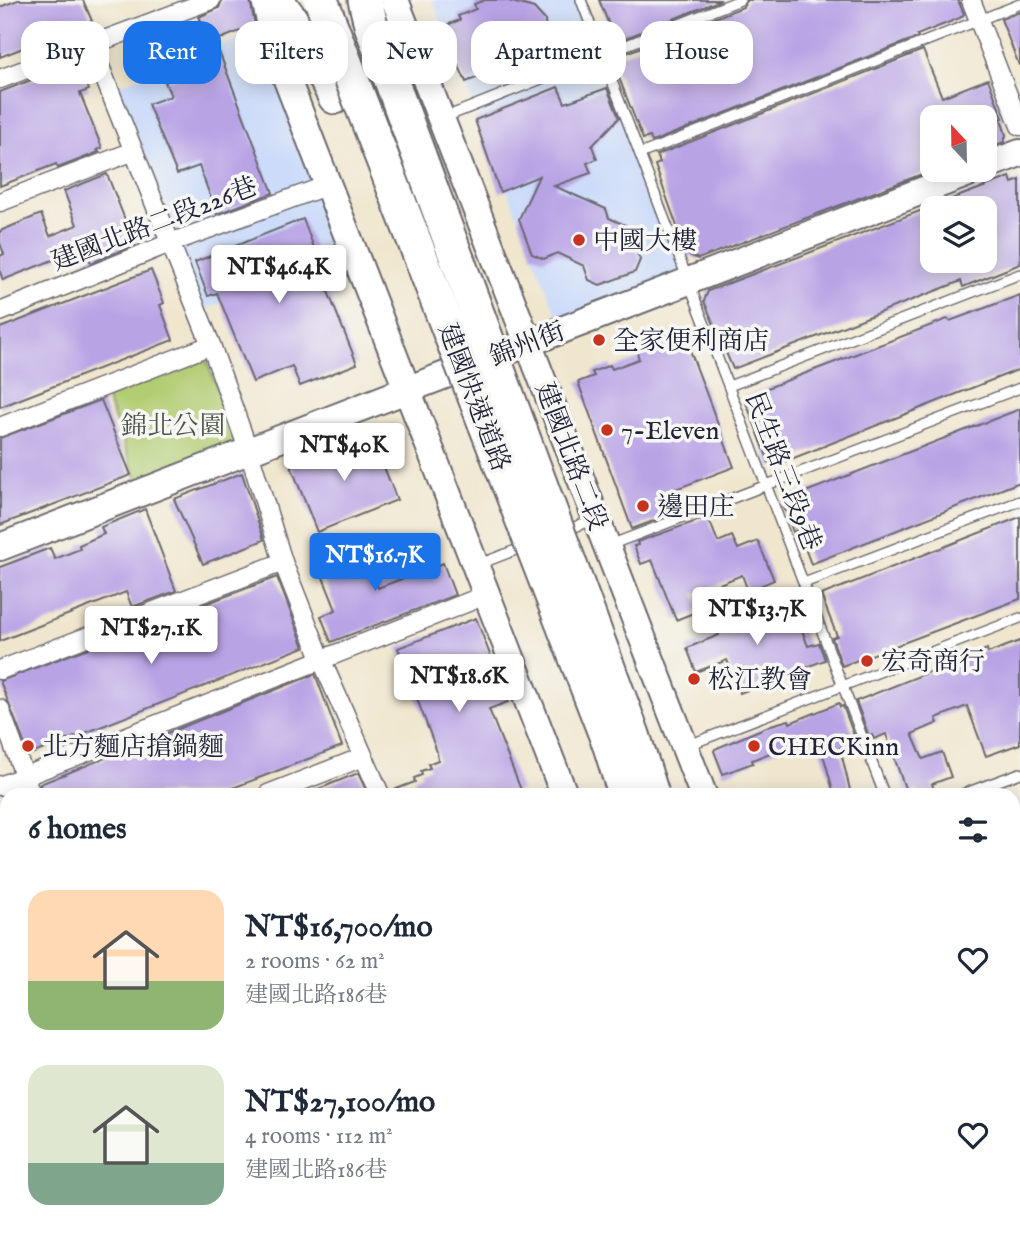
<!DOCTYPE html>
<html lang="en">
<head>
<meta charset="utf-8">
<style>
	:root { --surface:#fff; --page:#f6f6f7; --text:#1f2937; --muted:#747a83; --accent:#1a73e8 }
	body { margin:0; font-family:"IM FELL English","Noto Serif TC",serif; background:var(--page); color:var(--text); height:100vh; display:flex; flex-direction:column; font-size:26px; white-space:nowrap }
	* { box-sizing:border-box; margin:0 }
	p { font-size:23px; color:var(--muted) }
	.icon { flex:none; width:38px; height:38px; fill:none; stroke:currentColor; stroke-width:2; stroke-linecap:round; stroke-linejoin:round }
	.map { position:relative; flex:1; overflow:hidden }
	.details { position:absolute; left:0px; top:788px; width:1020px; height:450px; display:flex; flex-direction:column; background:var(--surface); border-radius:21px 21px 0 0; box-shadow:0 4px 18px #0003 }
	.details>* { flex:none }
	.top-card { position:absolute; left:21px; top:21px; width:978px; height:63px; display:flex; gap:14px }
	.needle { width:46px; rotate:338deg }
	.controls { position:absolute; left:920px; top:105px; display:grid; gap:14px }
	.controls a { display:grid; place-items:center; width:77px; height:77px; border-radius:14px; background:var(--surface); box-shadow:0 4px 18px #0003; font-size:35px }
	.price { position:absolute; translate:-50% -60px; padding:0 16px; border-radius:7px; background:#fff; color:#222; font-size:23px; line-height:46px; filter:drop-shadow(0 2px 4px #0008) }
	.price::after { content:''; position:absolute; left:50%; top:42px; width:21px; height:16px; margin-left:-10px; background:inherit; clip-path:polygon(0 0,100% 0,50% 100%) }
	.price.active { background:var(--accent); color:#fff }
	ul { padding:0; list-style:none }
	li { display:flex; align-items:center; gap:21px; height:175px; padding:0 28px }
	li span { display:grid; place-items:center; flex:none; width:196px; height:140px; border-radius:21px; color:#555 }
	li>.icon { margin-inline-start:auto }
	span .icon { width:84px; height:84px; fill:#fffc; stroke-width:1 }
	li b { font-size:30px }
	h2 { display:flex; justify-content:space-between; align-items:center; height:84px; padding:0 28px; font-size:30px }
	.pill { padding:0 24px; border-radius:21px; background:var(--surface); box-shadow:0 4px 18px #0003; font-size:24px; line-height:63px }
	.pill.active { background:var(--accent); color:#fff }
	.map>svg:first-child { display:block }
	.built { fill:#ccdbf9 }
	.green { fill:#b1cc71; stroke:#6a7756; stroke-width:2 }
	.building { fill:#b8a3e5; fill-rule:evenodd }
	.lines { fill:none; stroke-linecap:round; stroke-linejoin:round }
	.lane-casing { stroke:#6a676e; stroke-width:12 }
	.street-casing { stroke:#6a676e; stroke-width:21 }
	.secondary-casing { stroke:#6a676e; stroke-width:30 }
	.highway-casing { stroke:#6a676e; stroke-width:37 }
	.lane { stroke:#fff; stroke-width:9 }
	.street { stroke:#fff; stroke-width:18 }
	.secondary { stroke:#fff; stroke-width:26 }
	.highway { stroke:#fff; stroke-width:33 }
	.highway-bridge-casing { stroke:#6a676e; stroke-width:37; stroke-linecap:butt }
	.highway-bridge { stroke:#fff; stroke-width:33 }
	.poi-dot { fill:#c8321e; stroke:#f6f6f2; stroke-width:2.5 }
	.labels { text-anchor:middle; stroke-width:7; stroke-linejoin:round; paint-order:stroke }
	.street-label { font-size:26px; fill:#22223b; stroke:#f6f6f2 }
	.poi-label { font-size:26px; fill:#22223b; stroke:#f6f6f2; text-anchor:start }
	.park-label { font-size:26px; fill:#4d554b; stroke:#f6f6f2 }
</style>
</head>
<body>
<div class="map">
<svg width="1020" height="1236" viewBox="0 0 1020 1236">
	<rect width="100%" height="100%" fill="#f6f6f2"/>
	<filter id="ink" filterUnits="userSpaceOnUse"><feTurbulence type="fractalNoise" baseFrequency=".0143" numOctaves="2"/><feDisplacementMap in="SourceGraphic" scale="14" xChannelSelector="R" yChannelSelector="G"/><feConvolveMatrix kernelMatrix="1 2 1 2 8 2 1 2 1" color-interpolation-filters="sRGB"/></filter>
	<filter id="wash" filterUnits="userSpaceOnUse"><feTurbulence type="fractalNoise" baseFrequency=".00686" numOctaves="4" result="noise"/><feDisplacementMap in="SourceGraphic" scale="28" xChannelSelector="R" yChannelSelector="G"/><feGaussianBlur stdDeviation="1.57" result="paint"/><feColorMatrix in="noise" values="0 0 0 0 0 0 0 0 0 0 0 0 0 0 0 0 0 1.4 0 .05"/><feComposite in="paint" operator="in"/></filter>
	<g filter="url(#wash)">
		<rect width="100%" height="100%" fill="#f0e6cd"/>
		<g class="built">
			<polygon points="432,0 575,0 683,272 559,321"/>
			<polygon points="269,28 354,253 202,310 118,85"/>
			<polygon points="1020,976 1020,1182 1013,1185 1013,978"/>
		</g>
		<polygon class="green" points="206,359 241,452 141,490 106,397"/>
		<g id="blocks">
			<g class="building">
				<polygon points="18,0 83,0 92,21 0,57 0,7"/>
				<polygon points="222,0 250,0 255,25 215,41 273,193 217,214 199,166 177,174 148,104 171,96 165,82 187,74 170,32 201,20 199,17 219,8"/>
				<polygon points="485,0 505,0 534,8 545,20 546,34 522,72 502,79 500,74 483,81 481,76 466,82 458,64 449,56 450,43 444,26 460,20 458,16 476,9 474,4"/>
				<polygon points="599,0 721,0 616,42"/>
				<polygon points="747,0 958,0 964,14 960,18 917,35 918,37 652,142 650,137 643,139 614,65 620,62 618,58 621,55 743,7"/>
				<polygon points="1020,12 1020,65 1019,65 1001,19"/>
				<polygon points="923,50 942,97 988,79 1003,118 1001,119 1006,135 1004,142 985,149 985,117 933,117 933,170 698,259 687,254 655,165 660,163 657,155"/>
				<polygon points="78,62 89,90 80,93 102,148 97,150 99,152 58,168 56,164 0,186 0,92"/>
				<polygon points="558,87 565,103 607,88 619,118 592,146 597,159 587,163 591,173 554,186 606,209 609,218 627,226 640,260 635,272 600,285 589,280 584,266 557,253 544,259 532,254 519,219 539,176 500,192 475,120"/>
				<polygon points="107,174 135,245 91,263 85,247 3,280 0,272 0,256 4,254 0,243 0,231 41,214 50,236 77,225 64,191"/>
				<path d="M1010,177L1012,183L1020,180V264L963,287L961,281L733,369L704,301L708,291ZM933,208H985V261H965L950,266L948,261H933Z"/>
				<polygon points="303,219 316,253 313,254 357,364 300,386 292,366 253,382 217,293 208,296 195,262"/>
				<polygon points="151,270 164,303 160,305 173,340 0,407 0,328"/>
				<polygon points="1020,295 1020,369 771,467 744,397 947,319 950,321"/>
				<polygon points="682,329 734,467 665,493 672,514 632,529 578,382 594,376 592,372 610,365 612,369 639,359 635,347"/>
				<polygon points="101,400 131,475 0,525 0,438"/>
				<polygon points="1020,409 1020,482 811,564 798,530 793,532 782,501"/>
				<polygon points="371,434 397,500 317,532 291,466"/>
				<polygon points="242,473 264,540 203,564 174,499"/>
				<polygon points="145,509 176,591 132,607 126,592 0,641 0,567 50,548 55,559 80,549 79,545 104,534 101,527"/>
				<polygon points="708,517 718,542 732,536 738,549 758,541 774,580 748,591 742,575 694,594 701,610 676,620 652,560 641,564 634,546 638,545 637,542"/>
				<polygon points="1020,517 1020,599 842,666 832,638 837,636 821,595"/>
				<polygon points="361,545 378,588 443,563 455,595 331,642 321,616 336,610 317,562"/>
				<polygon points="277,577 304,647 29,755 0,681"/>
				<polygon points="755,604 760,616 792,604 808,646 819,643 825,660 740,693 727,660 696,672 687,648 719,635 713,620"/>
				<polygon points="476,618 508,702 489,709 521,790 510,794 391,794 391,791 415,782 414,778 422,775 421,771 430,768 428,764 438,760 437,752 398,648"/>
				<polygon points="1020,641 1020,744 986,756 967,706 936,718 938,723 912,734 923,759 942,752 951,777 932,784 935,792 919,794 917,790 907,794 886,734 874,739 872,735 869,736 856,701 987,649 988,653"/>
				<polygon points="315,674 342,746 217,794 42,794 40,784"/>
				<polygon points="839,703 840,707 843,706 856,741 840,748 851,794 834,794 825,761 815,735 752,760 753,763 723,774 714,751 715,749 771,725 789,720 790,723"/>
				<polygon points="358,773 368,794 306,794"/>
			</g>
		</g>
	</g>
	<g filter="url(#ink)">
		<use href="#blocks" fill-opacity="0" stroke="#6a676e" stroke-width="2"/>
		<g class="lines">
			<defs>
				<g id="lane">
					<polyline points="581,0 884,794"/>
					<polyline points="443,118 740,0"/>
					<polyline points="640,154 1020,4"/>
					<polyline points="729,386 1020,274"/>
					<polyline points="565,531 594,519"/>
					<polyline points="610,545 1020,388"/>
					<polyline points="477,565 526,546"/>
					<polyline points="804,583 1020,501"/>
					<polyline points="686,746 1020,618"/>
					<polyline points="963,794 1020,773"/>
					<polyline points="652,1230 654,1236"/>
					<polyline points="513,1236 528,1230"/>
				</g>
				<g id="street">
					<polyline points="971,0 1020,126"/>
					<polyline points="91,44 211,345 249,452 283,562 322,661 380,794"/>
					<polyline points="0,79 211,0"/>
					<polyline points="0,202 134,151"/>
					<polyline points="0,312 170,243 328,185"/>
					<polyline points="0,427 211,345"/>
					<polyline points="0,670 283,562"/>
					<polyline points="0,709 31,794"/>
					<polyline points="0,786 486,595"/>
					<polyline points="268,794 363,757"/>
					<polyline points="0,898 7,896"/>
					<polyline points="0,1012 7,1009"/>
					<polyline points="0,1166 7,1163"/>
					<polyline points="1013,1202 1020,1200"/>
					<polyline points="921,1236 937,1230"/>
				</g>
				<g id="secondary">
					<polyline points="265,0 279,59 564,794"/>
					<polyline points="395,0 703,794"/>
					<polyline points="985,166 1020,153"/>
					<polyline points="0,547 976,170"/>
					<polyline points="1013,885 1020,883"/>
					<polyline points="1013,927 1020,924"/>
					<polyline points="737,1230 739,1236"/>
					<polyline points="851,1230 853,1236"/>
					<polyline points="113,1236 128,1230"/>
					<polyline points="226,1236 240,1230"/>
				</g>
				<g id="highway">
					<path d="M276,0C301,30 318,63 335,97"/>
					<polyline points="365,0 371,25 391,80"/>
					<polyline points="780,1230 782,1236"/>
					<polyline points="811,1230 813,1236"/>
				</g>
			</defs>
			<use href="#lane" class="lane-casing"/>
			<use href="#street" class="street-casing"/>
			<use href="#secondary" class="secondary-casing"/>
			<use href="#highway" class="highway-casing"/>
			<use href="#lane" class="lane"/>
			<use href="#street" class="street"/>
			<use href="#secondary" class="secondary"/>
			<use href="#highway" class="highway"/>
			<defs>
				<g id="highway-bridge">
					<polyline points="321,0 610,746 625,794"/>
					<polyline points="391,80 633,735 652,794"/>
				</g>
			</defs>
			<use href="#highway-bridge" class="highway-bridge-casing"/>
			<use href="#highway-bridge" class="highway-bridge"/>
		</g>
	</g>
	<g class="poi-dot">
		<circle cx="579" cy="240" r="7"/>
		<circle cx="599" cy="340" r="7"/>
		<circle cx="607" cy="430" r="7"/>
		<circle cx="643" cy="506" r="7"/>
		<circle cx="867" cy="661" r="7"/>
		<circle cx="694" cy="679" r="7"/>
		<circle cx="28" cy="746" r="7"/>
		<circle cx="754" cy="746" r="7"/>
	</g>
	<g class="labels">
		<g class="street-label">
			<text transform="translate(154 223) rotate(-21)" y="9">建國北路二段226巷</text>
			<text transform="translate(527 343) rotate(-21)" y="9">錦州街</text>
			<text transform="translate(475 397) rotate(69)" y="9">建國快速道路</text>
			<text transform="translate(572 456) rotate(69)" y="9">建國北路二段</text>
			<text transform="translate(784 471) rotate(69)" y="9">民生路三段9巷</text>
		</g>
		<g class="poi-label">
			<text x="593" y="249">中國大樓</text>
			<text x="613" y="349">全家便利商店</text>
			<text x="621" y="439">7-Eleven</text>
			<text x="657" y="515">邊田庄</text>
			<text x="881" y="670">宏奇商行</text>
			<text x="708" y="688">松江教會</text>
			<text x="42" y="755">北方麵店搶鍋麵</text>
			<text x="768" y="755">CHECKinn</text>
		</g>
		<g class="park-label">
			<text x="173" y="434">錦北公園</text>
		</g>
	</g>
</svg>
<div class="controls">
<a><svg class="needle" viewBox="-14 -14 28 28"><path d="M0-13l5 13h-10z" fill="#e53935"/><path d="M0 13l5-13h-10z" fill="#747a83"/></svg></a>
<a><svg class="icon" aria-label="layers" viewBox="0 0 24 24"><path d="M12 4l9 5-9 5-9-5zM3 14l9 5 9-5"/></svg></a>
</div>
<b class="price" style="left:279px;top:305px">NT$46.4K</b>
<b class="price" style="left:344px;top:483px">NT$40K</b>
<b class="price active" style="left:375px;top:593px">NT$16.7K</b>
<b class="price" style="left:757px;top:647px">NT$13.7K</b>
<b class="price" style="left:151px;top:666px">NT$27.1K</b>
<b class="price" style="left:459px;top:714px">NT$18.6K</b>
<div class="top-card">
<a class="pill">Buy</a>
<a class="pill active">Rent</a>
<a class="pill">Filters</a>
<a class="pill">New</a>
<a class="pill">Apartment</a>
<a class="pill">House</a>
</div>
<section class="details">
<h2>6 homes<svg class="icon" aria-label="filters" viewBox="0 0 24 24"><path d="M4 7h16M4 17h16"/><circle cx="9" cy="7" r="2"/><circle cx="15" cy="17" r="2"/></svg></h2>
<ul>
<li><span style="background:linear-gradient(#ffd9b3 65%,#8fb573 0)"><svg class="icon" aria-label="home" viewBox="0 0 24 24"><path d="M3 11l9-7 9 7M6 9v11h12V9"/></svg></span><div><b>NT$16,700/mo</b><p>2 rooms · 62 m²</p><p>建國北路186巷</p></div><svg class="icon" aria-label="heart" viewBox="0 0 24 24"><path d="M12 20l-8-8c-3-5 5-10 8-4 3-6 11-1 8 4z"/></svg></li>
<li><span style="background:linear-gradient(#dfe7d0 70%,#7fa58c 0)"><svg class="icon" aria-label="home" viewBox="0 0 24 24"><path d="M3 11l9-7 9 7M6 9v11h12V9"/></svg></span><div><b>NT$27,100/mo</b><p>4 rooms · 112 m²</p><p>建國北路186巷</p></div><svg class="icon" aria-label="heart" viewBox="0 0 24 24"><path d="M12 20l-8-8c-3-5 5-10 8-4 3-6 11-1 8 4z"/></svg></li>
</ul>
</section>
</div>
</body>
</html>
